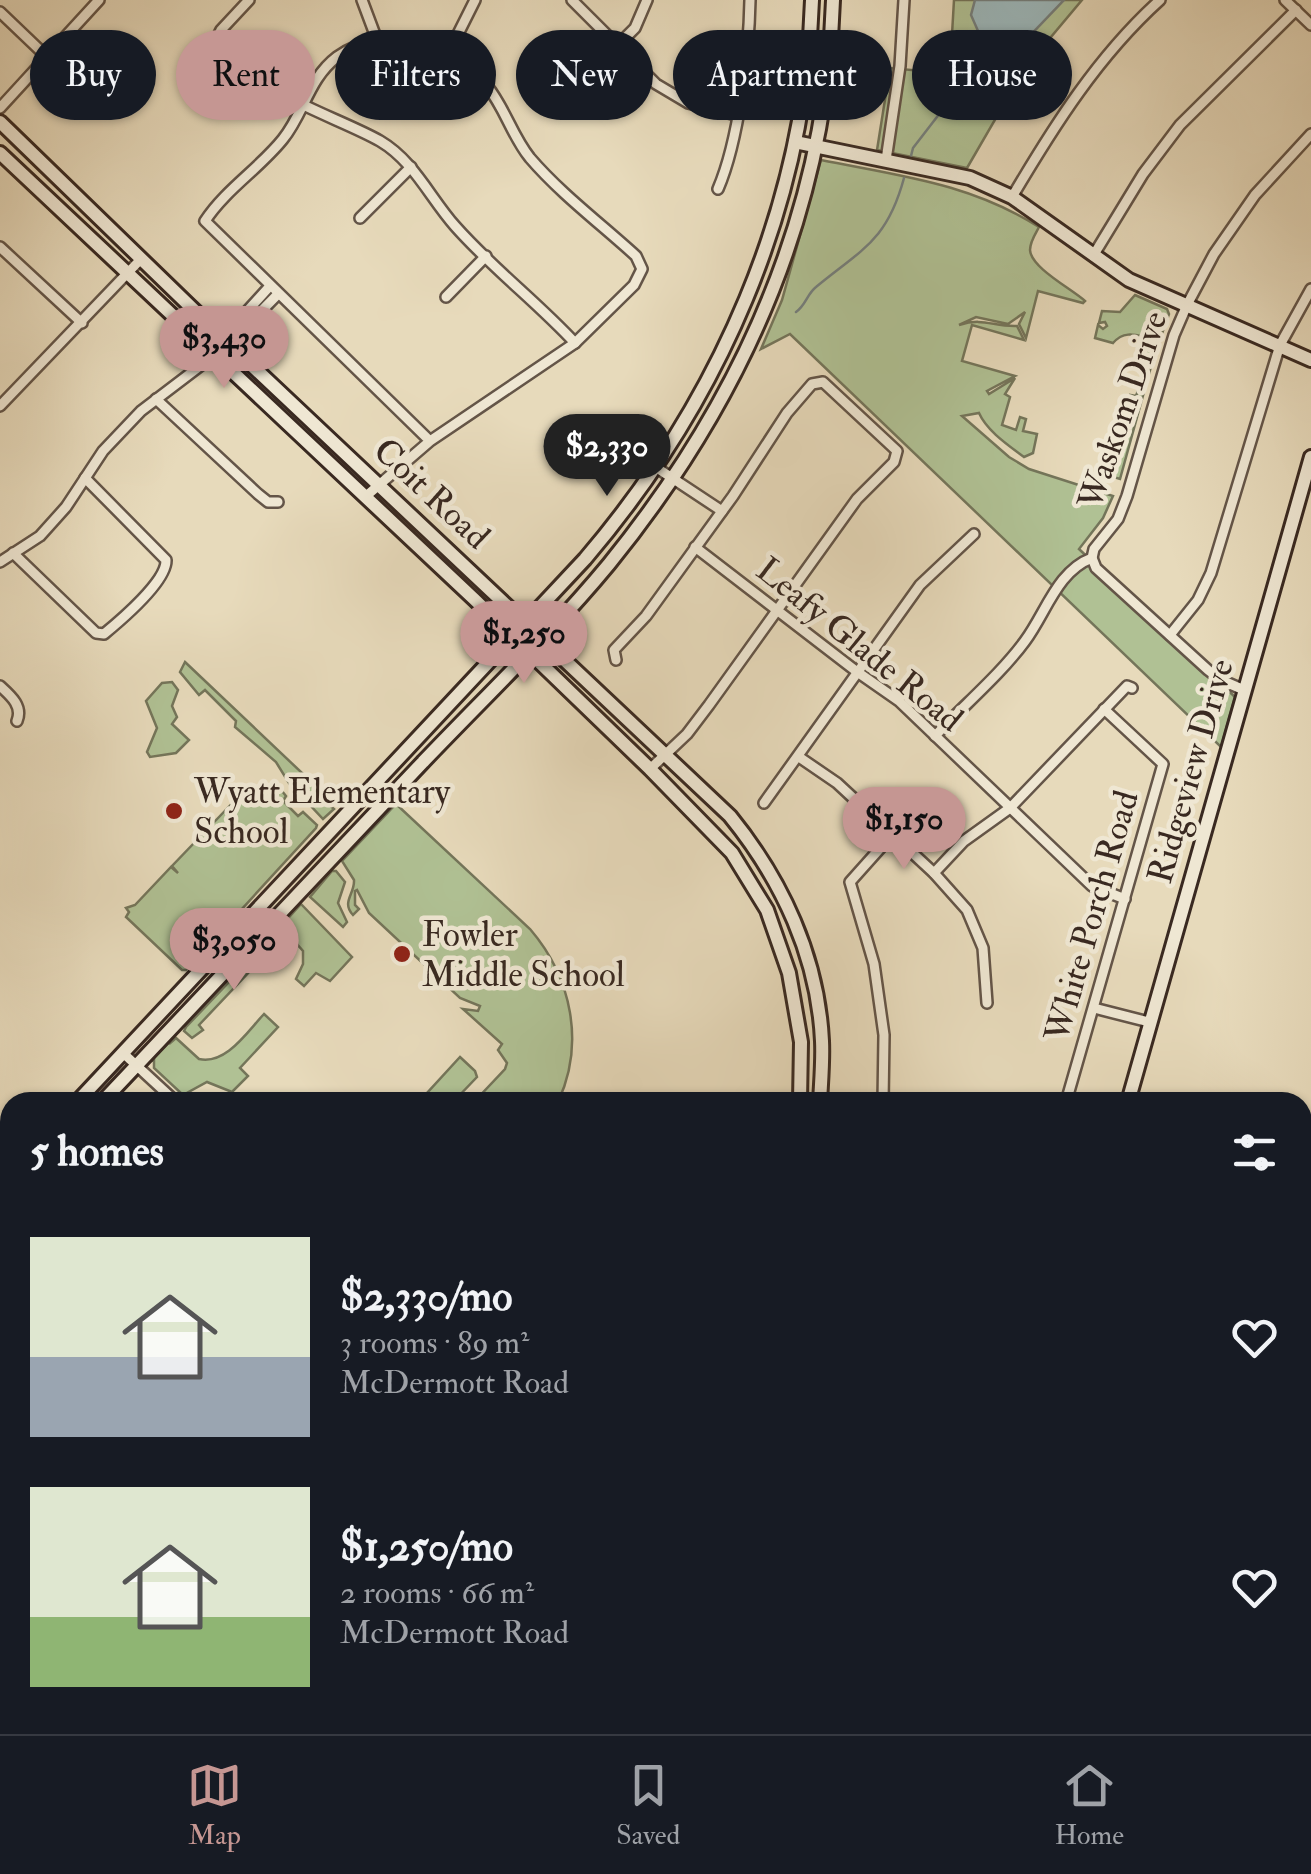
<!DOCTYPE html>
<html lang="en">
<head>
<meta charset="utf-8">
<style>
	:root { --surface:#171b24; --page:#20242c; --text:#f1f3f6; --muted:#9ea1a6; --line:#363941; --accent:#c59692 }
	body { margin:0; font-family:"IM FELL Double Pica",serif; background:var(--page); color:var(--text); height:100vh; display:flex; flex-direction:column; font-size:38px; white-space:nowrap }
	* { box-sizing:border-box; margin:0 }
	p { font-size:32px; color:var(--muted) }
	.icon { flex:none; width:55px; height:55px; fill:none; stroke:currentColor; stroke-width:2; stroke-linecap:round; stroke-linejoin:round }
	.map { position:relative; flex:1; overflow:hidden }
	.side { position:absolute; left:0px; top:1092px; width:1312px; height:642px; display:flex; flex-direction:column; background:var(--surface); border-radius:30px 30px 0 0; box-shadow:0 2px 8px #0004 }
	.side>* { flex:none }
	.hud { position:absolute; left:30px; top:30px; width:1252px; height:90px; display:flex; gap:20px }
	.price { position:absolute; translate:-50% -85px; padding:0 22px; border-radius:35px; background:var(--accent); color:#111; font-size:32px; line-height:65px; filter:drop-shadow(0 2px 5px #0008) }
	.price::after { content:''; position:absolute; left:50%; top:60px; width:30px; height:22px; margin-left:-15px; background:inherit; clip-path:polygon(0 0,100% 0,50% 100%) }
	.price.selected { background:#222; color:#fff }
	ul { padding:0; list-style:none }
	li { display:flex; align-items:center; gap:30px; height:250px; padding:0 30px }
	li span { display:grid; place-items:center; flex:none; width:280px; height:200px; border-radius:0px; color:#555 }
	li>.icon { margin-inline-start:auto }
	span .icon { width:120px; height:120px; fill:#fffc; stroke-width:1 }
	li b { font-size:42px }
	h2 { display:flex; justify-content:space-between; align-items:center; height:120px; padding:0 30px; font-size:42px }
	.tag { padding:0 35px; border-radius:45px; background:var(--surface); box-shadow:0 2px 8px #0004; font-size:35px; line-height:90px }
	.tag.selected { background:var(--accent); color:#111 }
	.tab-bar { display:flex; justify-content:space-around; align-items:center; height:140px; border-top:2px solid var(--line); background:var(--surface); font-size:28px; color:var(--muted) }
	.tab-bar a { display:grid; justify-items:center; gap:5px }
	.tab-bar .selected { color:var(--accent) }
	.map>svg:first-child { display:block }
	.green { fill:#b0c194; stroke:#74755a; stroke-width:2.5 }
	.water { fill:#9cb8bc; stroke:#747f7e; stroke-width:2.5 }
	.lines { fill:none; stroke-linecap:round; stroke-linejoin:round }
	.stream { stroke:#747f7e; stroke-width:2.5 }
	.street-casing { stroke:#645548; stroke-width:14 }
	.secondary-casing { stroke:#392921; stroke-width:18 }
	.street { stroke:#efe7d3; stroke-width:9 }
	.secondary { stroke:#efe7d3; stroke-width:12 }
	.poi-dot { fill:#8f2418; stroke:#efe7d3; stroke-width:4 }
	.labels { text-anchor:middle; stroke-width:9; stroke-linejoin:round; paint-order:stroke }
	.street-label { font-size:35px; fill:#392921; stroke:#efe7d3 }
	.poi-label { font-size:35px; fill:#392921; stroke:#efe7d3; text-anchor:start }
</style>
</head>
<body>
<div class="map">
<svg width="1311" height="1734" viewBox="0 0 1311 1734">
	<rect width="100%" height="100%" fill="#e7dabb"/>
	<filter id="stains"><feTurbulence type="fractalNoise" baseFrequency=".002" numOctaves="4"/><feColorMatrix values="0 0 0 0 .2 0 0 0 0 .09 0 0 0 0 .02 0 0 0 .5 -.17"/></filter>
	<radialGradient id="worn" r=".72"><stop offset=".6" stop-color="#630" stop-opacity="0"/><stop offset="1" stop-color="#630" stop-opacity=".3"/></radialGradient>
	<g class="green">
		<polygon points="954,0 1082,0 1025,68 967,168 877,150 890,68 944,73 950,69"/>
		<path d="M821,160C900,176 969,183 1039,227C1036,233 1030,241 1030,250C1031,268 1072,289 1085,301L1083,303L1038,291L1026,338L1019,324L1025,312L1008,324L976,317L959,325C984,317 993,327 1017,326L1024,340L972,325L962,361L1015,376L987,391L989,394L1015,378L1005,394L1010,397L1002,425L1016,430L1020,417L1026,419L1023,431L1037,434L1033,453L1024,457C1008,445 987,431 979,413L962,416L1009,457L1029,469L1113,496L1103,518L1079,549L1235,697L1221,747L790,334L761,349L782,300Z"/>
		<path d="M1135,295L1167,309L1169,314L1160,339C1143,340 1128,326 1113,343L1095,338L1098,325L1103,329L1107,326L1105,322L1099,323L1102,311L1120,312Z"/>
		<polygon points="1146,349 1155,352 1120,479 1107,475 1115,469 1134,403 1128,400 1130,395 1136,396 1147,366 1139,363"/>
		<polygon points="185,662 321,791 318,795 334,809 323,819 310,805 313,800 297,786 292,788 276,762 235,727 236,721 205,690 199,695 180,672"/>
		<polygon points="172,682 178,690 172,706 177,717 172,724 189,740 176,753 150,757 147,752 157,728 146,701 162,683"/>
		<polygon points="262,785 278,786 286,796 283,801 298,816 303,812 317,825 316,828 186,970 182,970 126,917 129,912 126,908 135,905 171,867 178,873 172,866 243,792 249,799 260,787 263,789 257,795 263,800 269,793"/>
		<path d="M396,804L530,929C572,978 585,1044 558,1102H474L505,1069L507,1063L498,1050L502,1044L463,1009L478,1011L480,1006L460,998L369,913L357,890L355,891V905L359,909L353,915C341,902 355,894 354,880L342,861Z"/>
		<polygon points="332,871 336,871 345,882 338,903 347,922 343,927 310,897"/>
		<polygon points="301,904 352,957 330,981 316,973 304,986 296,979 303,964 303,951 281,926"/>
		<polygon points="273,936 281,947 274,955 269,951 199,1025 203,1030 192,1038 184,1031 186,1027"/>
		<path d="M264,1014L278,1027L240,1068L248,1076L232,1092L207,1082L183,1095L154,1068V1060L151,1061L174,1037L169,1044L176,1038L199,1059C226,1065 247,1032 264,1014Z"/>
		<polygon points="460,1057 475,1071 477,1077 453,1102 444,1102 437,1096 435,1098 428,1092"/>
	</g>
	<polygon class="water" points="975,0 1064,0 1019,47 1001,51 995,57 979,49 982,40 971,15"/>
	<g class="lines">
		<g class="stream">
			<polyline points="911,156 913,148 957,91 971,59 981,56 986,50"/>
			<path d="M796,312C806,305 807,294 816,287C862,249 887,241 904,178"/>
		</g>
		<defs>
			<g id="street">
				<path d="M249,0L221,30L218,36C231,85 339,117 380,141C414,161 430,198 455,226C492,268 537,302 575,343"/>
				<polyline points="362,0 377,40"/>
				<polyline points="572,0 656,84 688,103 736,115"/>
				<polyline points="1285,0 1311,25"/>
				<polyline points="0,12 46,56"/>
				<polyline points="619,44 635,28 647,0"/>
				<polyline points="447,56 475,0"/>
				<polyline points="0,108 99,0"/>
				<polyline points="886,160 900,66 904,0"/>
				<path d="M718,189C739,140 749,53 750,0"/>
				<path d="M1012,197C1054,126 1098,56 1160,0"/>
				<polyline points="360,218 411,167"/>
				<polyline points="0,247 82,323"/>
				<polyline points="1093,256 1143,174 1180,125 1296,10"/>
				<polyline points="446,297 486,256"/>
				<polyline points="220,341 270,286"/>
				<polyline points="156,399 258,494 268,502 278,502"/>
				<polyline points="0,406 141,259"/>
				<polyline points="657,468 722,511"/>
				<path d="M365,497L430,441L575,343L634,285L642,269L636,256C601,224 561,194 530,158C512,136 505,108 487,86C452,44 384,23 337,57C309,78 304,113 283,139C260,168 225,190 205,221L430,441"/>
				<polyline points="695,547 856,671 899,701 1092,886 1125,899"/>
				<path d="M13,553L96,633L104,634C121,620 167,581 166,560L85,478"/>
				<polyline points="1092,558 1096,568 1208,670 1221,680 1244,690"/>
				<polyline points="0,562 40,536 66,507 103,451 141,411 229,344 278,294"/>
				<polyline points="1170,635 1198,600 1211,573 1280,345 1311,289"/>
				<polyline points="616,660 614,650 646,616 733,496 787,413 812,384 823,382 897,451 894,462 857,499 709,705 687,734 650,769"/>
				<path d="M0,686C11,696 23,706 17,721"/>
				<path d="M935,736C964,705 1000,675 1025,641C1046,613 1057,571 1092,558L1094,549L1118,519L1127,496L1174,335L1187,305L1214,254L1255,195L1311,134"/>
				<polyline points="799,757 837,783 934,873 967,910 983,948 987,1003"/>
				<polyline points="764,803 920,585 974,534"/>
				<polyline points="934,873 964,841 1010,808 1127,686 1132,688"/>
				<polyline points="1094,1008 1149,1022"/>
				<polyline points="123,1053 176,1102"/>
				<polyline points="883,1102 884,1035 874,964 850,882 892,835"/>
				<polyline points="1066,1102 1163,764 1104,709"/>
				<polyline points="10,1231 10,1236"/>
				<polyline points="0,1374 10,1382"/>
				<polyline points="0,1526 10,1522"/>
				<polyline points="0,1649 10,1643"/>
				<polyline points="273,1725 278,1734"/>
				<polyline points="64,1734 83,1725"/>
				<polyline points="287,1734 295,1725"/>
				<polyline points="434,1734 441,1725"/>
			</g>
			<g id="secondary">
				<path d="M0,122L229,344L730,816C782,880 818,957 822,1041C823,1061 821,1082 820,1102"/>
				<polyline points="795,142 970,178 1012,197 1129,280 1311,360"/>
				<polyline points="0,153 474,599 650,769 732,853 767,910 789,973 801,1042 800,1102"/>
				<path d="M77,1102L585,559C719,402 805,208 812,0"/>
				<path d="M102,1102C209,988 316,875 423,762C485,697 552,633 609,564C742,400 826,213 833,0"/>
				<polyline points="1128,1102 1311,457"/>
				<polyline points="0,1185 10,1174"/>
				<polyline points="0,1213 10,1202"/>
				<polyline points="1302,1690 1311,1662"/>
				<polyline points="1133,1725 1143,1734"/>
				<polyline points="1164,1725 1173,1734"/>
				<polyline points="509,1734 515,1725"/>
				<polyline points="535,1734 542,1725"/>
				<polyline points="1276,1734 1279,1725"/>
				<polyline points="1288,1734 1291,1725"/>
			</g>
		</defs>
		<use href="#street" class="street-casing"/>
		<use href="#secondary" class="secondary-casing"/>
		<use href="#street" class="street"/>
		<use href="#secondary" class="secondary"/>
	</g>
	<g class="poi-dot">
		<circle cx="174" cy="811" r="10"/>
		<circle cx="402" cy="954" r="10"/>
	</g>
	<g class="labels">
		<g class="street-label">
			<text transform="translate(1122 410) rotate(-71)" y="12">Waskom Drive</text>
			<text transform="translate(432 493) rotate(43)" y="12">Coit Road</text>
			<text transform="translate(860 644) rotate(39)" y="12">Leafy Glade Road</text>
			<text transform="translate(1190 771) rotate(-74)" y="12">Ridgeview Drive</text>
			<text transform="translate(1091 916) rotate(-74)" y="12">White Porch Road</text>
		</g>
		<g class="poi-label">
			<text x="194" y="803">Wyatt Elementary<tspan x="194" dy="40">School</tspan></text>
			<text x="422" y="946">Fowler<tspan x="422" dy="40">Middle School</tspan></text>
		</g>
	</g>
	<rect width="100%" height="100%" filter="url(#stains)"/>
	<rect width="100%" height="100%" fill="url(#worn)"/>
</svg>
<b class="price" style="left:224px;top:391px">$3,430</b>
<b class="price selected" style="left:607px;top:499px">$2,330</b>
<b class="price" style="left:524px;top:686px">$1,250</b>
<b class="price" style="left:904px;top:872px">$1,150</b>
<b class="price" style="left:234px;top:993px">$3,050</b>
<div class="hud">
<a class="tag">Buy</a>
<a class="tag selected">Rent</a>
<a class="tag">Filters</a>
<a class="tag">New</a>
<a class="tag">Apartment</a>
<a class="tag">House</a>
</div>
<section class="side">
<h2>5 homes<svg class="icon" aria-label="filters" viewBox="0 0 24 24"><path d="M4 7h16M4 17h16"/><circle cx="9" cy="7" r="2"/><circle cx="15" cy="17" r="2"/></svg></h2>
<ul>
<li><span style="background:linear-gradient(#dfe7d0 60%,#9aa5b1 0)"><svg class="icon" aria-label="home" viewBox="0 0 24 24"><path d="M3 11l9-7 9 7M6 9v11h12V9"/></svg></span><div><b>$2,330/mo</b><p>3 rooms · 89 m²</p><p>McDermott Road</p></div><svg class="icon" aria-label="heart" viewBox="0 0 24 24"><path d="M12 20l-8-8c-3-5 5-10 8-4 3-6 11-1 8 4z"/></svg></li>
<li><span style="background:linear-gradient(#dfe7d0 65%,#8fb573 0)"><svg class="icon" aria-label="home" viewBox="0 0 24 24"><path d="M3 11l9-7 9 7M6 9v11h12V9"/></svg></span><div><b>$1,250/mo</b><p>2 rooms · 66 m²</p><p>McDermott Road</p></div><svg class="icon" aria-label="heart" viewBox="0 0 24 24"><path d="M12 20l-8-8c-3-5 5-10 8-4 3-6 11-1 8 4z"/></svg></li>
</ul>
</section>
</div>
<nav class="tab-bar">
<a class="selected"><svg class="icon" aria-label="map" viewBox="0 0 24 24"><path d="M3 6l6-2 6 2 6-2v14l-6 2-6-2-6 2zM9 4v14M15 6v14"/></svg>Map</a>
<a><svg class="icon" aria-label="saved" viewBox="0 0 24 24"><path d="M7 4h10v16l-5-4-5 4z"/></svg>Saved</a>
<a><svg class="icon" aria-label="home" viewBox="0 0 24 24"><path d="M3 11l9-7 9 7M6 9v11h12V9"/></svg>Home</a>
</nav>
</body>
</html>
